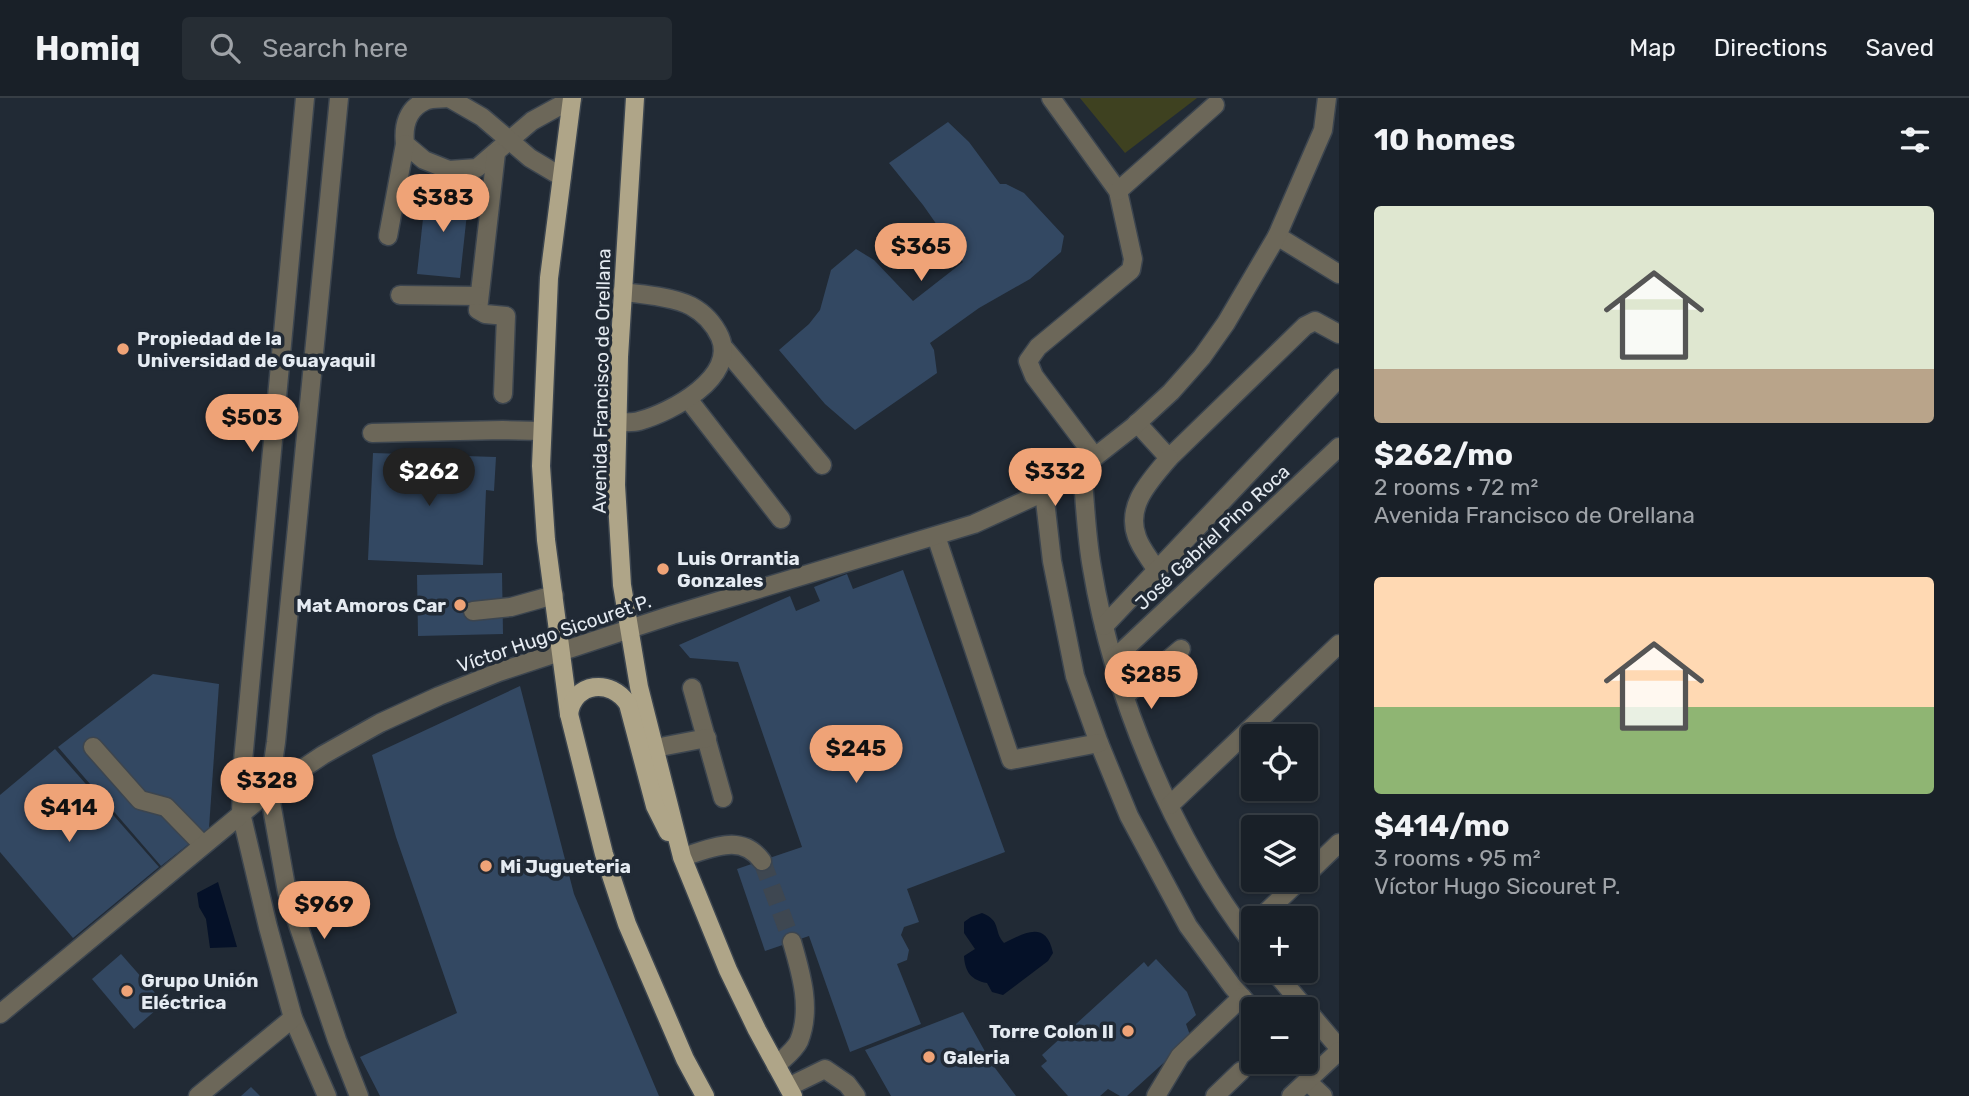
<!DOCTYPE html>
<html lang="en">
<head>
<meta charset="utf-8">
<style>
	:root { --surface:#192028; --page:#262d34; --text:#f1f3f6; --muted:#9fa3a8; --line:#373e45; --accent:#efa377 }
	body { margin:0; font-family:Rubik,sans-serif; background:var(--page); color:var(--text); height:100vh; display:flex; flex-direction:column; font-size:26px; white-space:nowrap }
	* { box-sizing:border-box; margin:0 }
	p { font-size:23px; color:var(--muted) }
	.icon { flex:none; width:38px; height:38px; fill:none; stroke:currentColor; stroke-width:2; stroke-linecap:round; stroke-linejoin:round }
	.map { position:relative; flex:1; overflow:hidden }
	.details { display:flex; flex-direction:column; background:var(--surface); width:630px }
	.details>* { flex:none }
	.buttons { position:absolute; left:1241px; top:626px; display:grid; gap:14px }
	.buttons a { display:grid; place-items:center; width:77px; height:77px; border-radius:7px; background:var(--surface); box-shadow:0 2px 5px #0004,0 0 0 2px var(--line); font-size:35px }
	.price { position:absolute; translate:-50% -60px; padding:0 16px; border-radius:24px; background:var(--accent); color:#111; font-size:23px; line-height:46px; filter:drop-shadow(0 2px 4px #0008) }
	.price::after { content:''; position:absolute; left:50%; top:42px; width:21px; height:16px; margin-left:-10px; background:inherit; clip-path:polygon(0 0,100% 0,50% 100%) }
	.price.on { background:#222; color:#fff }
	ul { padding:0; list-style:none }
	li { display:grid; align-content:center; gap:14px; height:371px; padding:0 35px }
	li span { display:grid; place-items:center; height:217px; border-radius:7px; color:#555 }
	li>.icon { margin-inline-start:auto }
	span .icon { width:126px; height:126px; fill:#fffc; stroke-width:1 }
	li b { font-size:30px }
	h2 { display:flex; justify-content:space-between; align-items:center; height:84px; padding:0 35px; font-size:30px }
	header { display:flex; align-items:center; gap:42px; box-sizing:border-box; height:98px; padding:0 35px; background:var(--surface); border-bottom:2px solid var(--line) }
	header strong { font-size:33px }
	nav { display:flex; gap:38px; margin-inline-start:auto; font-size:24px }
	.search { width:490px; height:63px; background:var(--page); display:flex; align-items:center; gap:18px; box-sizing:border-box; padding:0 24px; border-radius:7px; color:var(--muted); font-size:26px }
	main { display:flex; flex:1; min-height:0 }
	.map>svg:first-child { display:block }
	.green { fill:#3e4120 }
	.water { fill:#051128 }
	.building { fill:#334862 }
	.lines { fill:none; stroke-linecap:round; stroke-linejoin:round }
	.minor-tunnel { stroke:#3e4751; stroke-width:18; stroke-dasharray:18 9; stroke-linecap:butt }
	.minor-casing { stroke:#3c454f; stroke-width:21 }
	.major-casing { stroke:#3c454f; stroke-width:21 }
	.minor { stroke:#6c6759; stroke-width:18 }
	.major { stroke:#afa588; stroke-width:18 }
	.poi-dot { fill:#efa377; stroke:#212a35; stroke-width:2.5 }
	.labels { text-anchor:middle; stroke-width:7; stroke-linejoin:round; paint-order:stroke }
	.poi-label { font-size:19px; font-weight:bold; fill:#e5ebf2; stroke:#212a35; text-anchor:start }
	.street-label { font-size:19px; fill:#e5ebf2; stroke:#212a35 }
</style>
</head>
<body>
<header>
<strong>Homiq</strong>
<div class="search"><svg class="icon" aria-label="search" viewBox="0 0 24 24"><circle cx="10" cy="10" r="6"/><path d="M15 15l6 6"/></svg>Search here</div>
<nav><a>Map</a><a>Directions</a><a>Saved</a></nav>
</header>
<main>
<div class="map">
<svg width="1339" height="998" viewBox="0 0 1339 998">
	<rect width="100%" height="100%" fill="#212a35"/>
	<polygon class="green" points="1080,0 1197,0 1125,55"/>
	<g class="water">
		<polygon points="218,784 237,849 210,850 206,821 199,809 197,795"/>
		<path d="M982,815C1002,823 993,833 1004,845C1025,835 1046,822 1053,855L1048,863L1003,897L992,894L987,885C971,882 965,874 964,858L975,851L964,835V824L971,819Z"/>
	</g>
	<g class="building">
		<polygon points="948,24 969,44 1000,86 1006,86 1024,95 1064,138 1061,154 1030,181 979,210 930,245 934,252 937,275 855,332 825,306 779,252 809,226 820,212 831,172 856,151 874,162 913,203 963,164 923,107 889,65"/>
		<polygon points="426,93 469,97 460,180 417,176"/>
		<polygon points="373,355 496,359 494,393 486,392 483,467 368,462"/>
		<polygon points="903,472 1005,754 907,791 919,824 904,829 901,837 909,852 907,862 897,866 921,926 850,954 809,838 765,853 737,771 802,749 738,564 690,560 679,547 790,498 796,513 820,503 814,489 847,476 853,491"/>
		<polygon points="502,475 503,536 418,538 417,477"/>
		<polygon points="153,576 219,586 209,730 161,768 58,649"/>
		<polygon points="520,588 574,796 659,998 380,998 360,959 457,915 396,739 372,657"/>
		<polygon points="55,651 159,769 73,840 0,754 0,697"/>
		<polygon points="121,856 164,905 134,931 92,881"/>
		<polygon points="1156,861 1187,894 1196,917 1186,926 1191,940 1127,998 1120,998 1108,991 1100,998 1068,998 1041,968 1047,963 1042,957 1144,864 1148,869"/>
		<polygon points="963,914 992,966 1016,998 891,998 865,952"/>
		<polygon points="251,989 260,998 241,998"/>
	</g>
	<g class="lines">
		<polyline class="minor-tunnel" points="762,763 792,844"/>
		<defs>
			<g id="minor">
				<polyline points="305,0 243,663 241,715 268,829 293,920 327,998"/>
				<polyline points="339,0 276,644 269,693 287,794 337,942 359,998"/>
				<path d="M448,0C441,1 431,0 425,3C407,11 403,28 405,46L424,62L449,72L477,70L532,23L572,1"/>
				<polyline points="449,0 482,19 530,60 562,79"/>
				<polyline points="1051,0 1118,93 1133,161 1131,172 1038,249 1028,263 1034,278 1095,359"/>
				<polyline points="496,55 478,212 485,216 506,218 503,296"/>
				<polyline points="1118,93 1215,7"/>
				<polyline points="388,138 405,46"/>
				<polyline points="1277,138 1339,176"/>
				<polyline points="400,197 478,198"/>
				<polyline points="725,251 822,367"/>
				<polyline points="688,301 781,421"/>
				<path d="M618,324C625,324 633,325 639,323C672,314 737,279 720,239C714,226 704,215 691,208C674,199 642,196 622,194"/>
				<polyline points="1137,325 1169,360 1305,228 1315,223 1339,236"/>
				<polyline points="372,335 503,332 541,333"/>
				<path d="M1082,369C1085,403 1086,437 1092,470C1113,598 1174,743 1253,846"/>
				<polyline points="1044,394 1052,463 1075,578 1099,645 1129,718 1188,828 1232,888 1253,912"/>
				<polyline points="936,438 1011,662 1099,645"/>
				<path d="M1157,473C1151,462 1141,451 1137,439C1125,407 1151,382 1169,360"/>
				<polyline points="473,513 511,509 554,497"/>
				<polyline points="1104,528 1339,280"/>
				<polyline points="1114,561 1339,349"/>
				<polyline points="692,590 723,700"/>
				<polyline points="1126,597 1181,551"/>
				<polyline points="93,649 140,702 166,709 203,747"/>
				<polyline points="655,650 707,640"/>
				<polyline points="1170,707 1339,546"/>
				<path d="M682,759C711,751 741,734 762,763"/>
				<polyline points="1306,777 1339,745"/>
				<polyline points="1259,821 1300,782"/>
				<polyline points="1274,873 1339,950"/>
				<polyline points="0,916 269,693 323,657 380,625 439,598 499,574 672,517 974,426 1044,394 1082,369 1133,329 1171,294 1202,259 1226,225 1277,138 1323,32 1327,0"/>
				<path d="M776,968C783,961 795,952 799,943C812,911 801,875 792,844"/>
				<polyline points="1307,983 1323,998"/>
				<polyline points="788,989 825,971 847,986 856,998"/>
				<polyline points="198,998 293,920"/>
				<polyline points="1156,998 1180,958 1242,899"/>
				<polyline points="1215,998 1241,973"/>
				<polyline points="1291,998 1339,953"/>
			</g>
			<g id="major">
				<polyline points="572,0 549,180 541,368 546,442 569,616 604,756 627,826 685,961 705,998"/>
				<polyline points="635,0 619,259 616,387 622,487 639,589 682,759 728,872 757,932 793,998"/>
				<path d="M569,616C574,584 611,580 628,606L655,708L668,734"/>
			</g>
		</defs>
		<use href="#minor" class="minor-casing"/>
		<use href="#major" class="major-casing"/>
		<use href="#minor" class="minor"/>
		<use href="#major" class="major"/>
	</g>
	<g class="poi-dot">
		<circle cx="123" cy="251" r="7"/>
		<circle cx="663" cy="471" r="7"/>
		<circle cx="460" cy="507" r="7"/>
		<circle cx="486" cy="768" r="7"/>
		<circle cx="127" cy="893" r="7"/>
		<circle cx="1128" cy="933" r="7"/>
		<circle cx="929" cy="959" r="7"/>
	</g>
	<g class="labels">
		<g class="poi-label">
			<text x="137" y="247">Propiedad de la<tspan x="137" dy="22">Universidad de Guayaquil</tspan></text>
			<text x="677" y="467">Luis Orrantia<tspan x="677" dy="22">Gonzales</tspan></text>
			<text x="446" y="514" text-anchor="end">Mat Amoros Car</text>
			<text x="500" y="775">Mi Jugueteria</text>
			<text x="141" y="889">Grupo Unión<tspan x="141" dy="22">Eléctrica</tspan></text>
			<text x="1114" y="940" text-anchor="end">Torre Colon II</text>
			<text x="943" y="966">Galeria</text>
		</g>
		<g class="street-label">
			<text transform="translate(601 283) rotate(-89)" y="7">Avenida Francisco de Orellana</text>
			<text transform="translate(1212 439) rotate(-43)" y="7">José Gabriel Pino Roca</text>
			<text transform="translate(554 535) rotate(-19)" y="7">Víctor Hugo Sicouret P.</text>
		</g>
	</g>
</svg>
<div class="buttons">
<a><svg class="icon" aria-label="locate" viewBox="0 0 24 24"><circle cx="12" cy="12" r="6"/><path d="M12 2v4M12 18v4M2 12h4M18 12h4"/></svg></a>
<a><svg class="icon" aria-label="layers" viewBox="0 0 24 24"><path d="M12 4l9 5-9 5-9-5zM3 14l9 5 9-5"/></svg></a>
<a>+</a>
<a>−</a>
</div>
<b class="price" style="left:443px;top:136px">$383</b>
<b class="price" style="left:921px;top:185px">$365</b>
<b class="price" style="left:252px;top:356px">$503</b>
<b class="price on" style="left:429px;top:410px">$262</b>
<b class="price" style="left:1055px;top:410px">$332</b>
<b class="price" style="left:1151px;top:613px">$285</b>
<b class="price" style="left:856px;top:687px">$245</b>
<b class="price" style="left:267px;top:719px">$328</b>
<b class="price" style="left:69px;top:746px">$414</b>
<b class="price" style="left:324px;top:843px">$969</b>
</div>
<section class="details">
<h2>10 homes<svg class="icon" aria-label="filters" viewBox="0 0 24 24"><path d="M4 7h16M4 17h16"/><circle cx="9" cy="7" r="2"/><circle cx="15" cy="17" r="2"/></svg></h2>
<ul>
<li><span style="background:linear-gradient(#dfe7d0 75%,#b9a48a 0)"><svg class="icon" aria-label="home" viewBox="0 0 24 24"><path d="M3 11l9-7 9 7M6 9v11h12V9"/></svg></span><div><b>$262/mo</b><p>2 rooms · 72 m²</p><p>Avenida Francisco de Orellana</p></div></li>
<li><span style="background:linear-gradient(#ffd9b3 60%,#8fb573 0)"><svg class="icon" aria-label="home" viewBox="0 0 24 24"><path d="M3 11l9-7 9 7M6 9v11h12V9"/></svg></span><div><b>$414/mo</b><p>3 rooms · 95 m²</p><p>Víctor Hugo Sicouret P.</p></div></li>
</ul>
</section>
</main>
</body>
</html>
